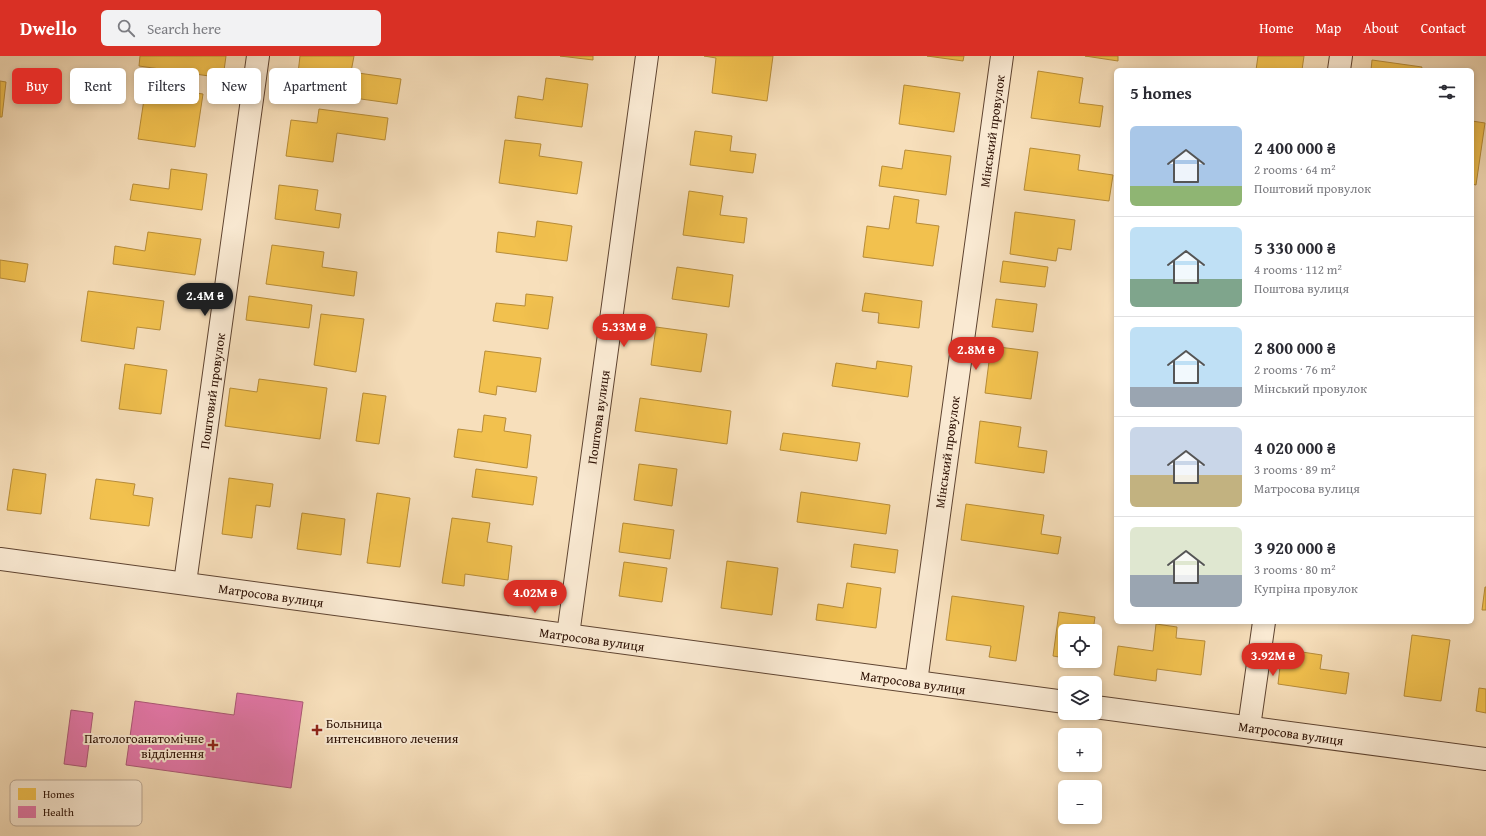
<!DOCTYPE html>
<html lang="en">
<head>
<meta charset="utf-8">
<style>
	:root { --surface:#fff; --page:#f2f2f3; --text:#2b2b33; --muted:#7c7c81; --line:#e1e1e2; --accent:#d93025 }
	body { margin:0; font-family:"Gentium Book Plus",serif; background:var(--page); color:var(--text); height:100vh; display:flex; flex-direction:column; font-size:15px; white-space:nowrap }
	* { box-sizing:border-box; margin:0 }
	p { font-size:13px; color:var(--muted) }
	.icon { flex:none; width:22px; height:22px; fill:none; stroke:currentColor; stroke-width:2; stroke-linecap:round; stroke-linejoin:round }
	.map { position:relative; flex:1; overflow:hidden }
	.drawer { position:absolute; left:1114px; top:12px; width:360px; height:556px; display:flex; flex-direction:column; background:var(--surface); border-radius:6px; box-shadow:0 2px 6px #0003 }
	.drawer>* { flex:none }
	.hud { position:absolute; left:12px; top:12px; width:380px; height:36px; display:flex; gap:8px }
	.fabs { position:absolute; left:1058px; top:568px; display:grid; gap:8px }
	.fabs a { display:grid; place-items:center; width:44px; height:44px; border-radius:6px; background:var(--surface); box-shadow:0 2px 6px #0003; font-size:20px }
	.price { position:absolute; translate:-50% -34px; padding:0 9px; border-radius:14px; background:var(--accent); color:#fff; font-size:13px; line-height:26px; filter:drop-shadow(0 1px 2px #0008) }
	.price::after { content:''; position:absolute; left:50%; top:24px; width:12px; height:9px; margin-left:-6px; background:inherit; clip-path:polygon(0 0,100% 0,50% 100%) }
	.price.on { background:#222; color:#fff }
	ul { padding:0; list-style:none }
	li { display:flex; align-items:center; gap:12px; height:100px; padding:0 16px }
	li+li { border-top:1px solid var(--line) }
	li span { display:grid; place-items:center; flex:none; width:112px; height:80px; border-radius:6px; color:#555 }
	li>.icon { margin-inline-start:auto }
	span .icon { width:48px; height:48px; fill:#fffc; stroke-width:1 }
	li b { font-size:17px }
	h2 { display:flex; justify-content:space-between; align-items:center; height:48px; padding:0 16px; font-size:17px }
	.tag { padding:0 14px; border-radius:6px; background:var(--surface); box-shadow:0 2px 6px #0003; font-size:14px; line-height:36px }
	.tag.on { background:var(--accent); color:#fff }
	header { display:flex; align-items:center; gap:24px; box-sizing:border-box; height:56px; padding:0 20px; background:var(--accent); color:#fff }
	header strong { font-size:19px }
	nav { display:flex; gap:22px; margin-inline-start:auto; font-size:14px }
	.search { width:280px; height:36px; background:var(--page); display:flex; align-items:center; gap:10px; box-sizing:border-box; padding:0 14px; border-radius:6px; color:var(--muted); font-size:15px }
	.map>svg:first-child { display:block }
	.homes { fill:#f2c14e; stroke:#b78c38 }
	.health { fill:#e377a8; stroke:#ac5876 }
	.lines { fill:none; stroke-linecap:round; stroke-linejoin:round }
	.street-casing { stroke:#5f4431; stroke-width:24 }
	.street { stroke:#faead3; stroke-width:22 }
	.poi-dot { fill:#8f2418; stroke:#faead3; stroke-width:1.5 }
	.labels { text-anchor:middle; stroke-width:4; stroke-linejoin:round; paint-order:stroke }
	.street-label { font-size:13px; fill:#2c1003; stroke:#faead3 }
	.poi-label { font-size:13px; fill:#2c1003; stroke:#faead3; text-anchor:start }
	.key { fill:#faead3; stroke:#bca995; stroke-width:1 }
	.key-label { font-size:11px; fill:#2c1003 }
</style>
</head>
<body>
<header>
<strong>Dwello</strong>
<div class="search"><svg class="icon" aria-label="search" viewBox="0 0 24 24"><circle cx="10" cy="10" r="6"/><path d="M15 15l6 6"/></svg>Search here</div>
<nav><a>Home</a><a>Map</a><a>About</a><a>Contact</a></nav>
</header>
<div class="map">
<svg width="1486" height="780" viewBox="0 0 1486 780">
	<rect width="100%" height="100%" fill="#f7dfbb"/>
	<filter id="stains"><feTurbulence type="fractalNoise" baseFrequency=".005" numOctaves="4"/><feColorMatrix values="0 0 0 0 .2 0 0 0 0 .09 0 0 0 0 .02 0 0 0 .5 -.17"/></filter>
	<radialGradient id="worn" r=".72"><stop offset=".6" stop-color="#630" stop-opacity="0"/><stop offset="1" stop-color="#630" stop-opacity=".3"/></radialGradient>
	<g class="homes">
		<polygon points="140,0 226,0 223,22 139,10"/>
		<polygon points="300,0 354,0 351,16 401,23 397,48 296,34"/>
		<polygon points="560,0 593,0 593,4"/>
		<polygon points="704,0 773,0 767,45 712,37 716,2"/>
		<polygon points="927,0 964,0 963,5"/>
		<polygon points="1085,0 1118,0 1118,5"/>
		<polygon points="1258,0 1304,0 1302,14 1256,14"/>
		<polygon points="1372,4 1422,11 1421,14 1371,14"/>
		<polygon points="1038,15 1083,22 1079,47 1103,50 1100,71 1031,62"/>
		<polygon points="546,22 588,28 582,71 515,62 518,40 543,44"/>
		<polygon points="0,25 6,26 2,61 0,61"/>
		<polygon points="904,29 960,37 954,76 899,68"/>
		<polygon points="146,30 203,38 195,91 138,83"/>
		<polygon points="319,53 388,62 385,84 337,77 333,106 286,100 291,64 317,67"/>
		<polygon points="1472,65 1485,67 1476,129 1472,128"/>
		<polygon points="695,75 732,80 730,95 756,98 753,117 690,109"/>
		<polygon points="505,84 541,88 539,100 582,106 577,138 499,127"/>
		<polygon points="1030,92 1080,99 1078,114 1113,119 1109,145 1024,134"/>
		<polygon points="905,94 951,100 946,139 879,130 882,110 902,113"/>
		<polygon points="171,113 207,118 202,154 130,144 133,128 169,133"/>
		<polygon points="279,129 318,134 315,154 341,158 339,172 275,163"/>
		<polygon points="689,135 723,140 720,159 747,162 744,187 683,179"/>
		<polygon points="894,140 919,144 916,167 939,170 933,210 863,201 867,170 889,173"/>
		<polygon points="1015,156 1075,164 1071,194 1058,192 1056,205 1010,198"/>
		<polygon points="537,165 572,170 567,205 496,196 498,176 535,181"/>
		<polygon points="148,176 201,183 195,219 113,208 115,190 145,195"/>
		<polygon points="272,189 324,196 322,211 357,216 354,240 266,228"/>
		<polygon points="0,204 28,208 25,226 0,222"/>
		<polygon points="1003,205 1048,211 1045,231 1000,226"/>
		<polygon points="677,211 733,219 729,251 672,243"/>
		<polygon points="88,235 164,245 160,274 137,271 134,293 81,285"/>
		<polygon points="865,237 922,245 919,272 878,267 879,257 862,255"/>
		<polygon points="526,238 553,241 548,273 493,265 496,247 525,250"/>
		<polygon points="249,240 312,249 309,272 246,264"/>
		<polygon points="996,243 1037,248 1033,276 992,271"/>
		<polygon points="321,258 364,263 356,316 314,309"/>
		<polygon points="656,271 707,278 701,316 651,309"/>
		<polygon points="991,290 1038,296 1031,343 985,337"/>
		<polygon points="485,295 541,302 536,336 497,330 496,339 479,336"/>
		<polygon points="877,305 912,310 908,341 832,330 836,307 876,313"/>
		<polygon points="125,308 167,314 161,358 119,353"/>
		<polygon points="259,323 327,332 320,383 225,370 230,332 257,336"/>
		<polygon points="363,337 386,340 379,388 356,385"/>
		<polygon points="640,342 731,355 727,388 635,375"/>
		<polygon points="484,359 506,362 504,375 531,379 527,412 454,401 458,373 482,376"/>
		<polygon points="980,365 1021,371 1018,391 1047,395 1044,417 975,407"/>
		<polygon points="783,377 860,387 857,405 780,394"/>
		<polygon points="639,408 677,413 672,450 634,444"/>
		<polygon points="13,413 46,418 41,458 7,454"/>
		<polygon points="476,413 537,421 533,449 472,441"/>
		<polygon points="229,422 273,428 270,451 256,449 252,482 222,478"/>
		<polygon points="96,423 135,428 133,439 153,442 149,470 90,463"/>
		<polygon points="801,436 890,449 886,478 797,466"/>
		<polygon points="377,437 410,442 400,511 367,507"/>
		<polygon points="966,448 1044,459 1041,478 1061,481 1058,498 961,484"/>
		<polygon points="302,457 345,463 341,499 297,493"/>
		<polygon points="452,462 490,467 487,486 512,490 508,524 465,518 464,530 442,527"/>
		<polygon points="623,467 674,474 670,503 619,496"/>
		<polygon points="854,488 898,494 895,517 851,511"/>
		<polygon points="727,505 778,512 772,559 721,552"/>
		<polygon points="624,506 667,512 662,546 619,540"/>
		<polygon points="847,527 881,532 876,572 816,564 818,548 843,552"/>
		<polygon points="1485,531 1486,531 1486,554 1482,554"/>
		<polygon points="952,540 1024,550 1016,605 989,601 991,590 946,584"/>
		<polygon points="1059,556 1095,561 1093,575 1065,575 1065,602 1053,600"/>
		<polygon points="1156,568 1177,571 1176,582 1205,585 1201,619 1157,613 1156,625 1114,619 1118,590 1153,595"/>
		<polygon points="1412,579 1450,584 1441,645 1404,640"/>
		<polygon points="1282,593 1322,599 1320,613 1349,617 1346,638 1278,628"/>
		<polygon points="1479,632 1486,633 1486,657 1476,655"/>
	</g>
	<g class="health">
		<polygon points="237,637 303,646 291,732 126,709 135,645 234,659"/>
		<polygon points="71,654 93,657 86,711 64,708"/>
	</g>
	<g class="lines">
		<defs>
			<g id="street">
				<polyline points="1339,14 1341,0"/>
				<polyline points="0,503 1065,646"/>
				<polyline points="185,527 258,0"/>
				<polyline points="568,579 647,0"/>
				<polyline points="916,626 1002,0"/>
				<polyline points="1095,651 1486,703"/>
				<polyline points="1249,671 1264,566"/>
			</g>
		</defs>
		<use href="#street" class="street-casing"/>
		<use href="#street" class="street"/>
	</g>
	<g class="poi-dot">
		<path d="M315 668h4v4h4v4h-4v4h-4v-4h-4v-4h4z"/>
		<path d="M211 683h4v4h4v4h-4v4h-4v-4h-4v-4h4z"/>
	</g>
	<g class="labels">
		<g class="street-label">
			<text transform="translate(992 75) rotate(-82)" y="5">Мінський провулок</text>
			<text transform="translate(212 335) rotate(-82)" y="5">Поштовий провулок</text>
			<text transform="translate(598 361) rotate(-82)" y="5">Поштова вулиця</text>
			<text transform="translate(947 396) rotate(-82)" y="5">Мінський провулок</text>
			<text transform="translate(271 539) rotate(8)" y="5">Матросова вулиця</text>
			<text transform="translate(592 583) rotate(8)" y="5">Матросова вулиця</text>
			<text transform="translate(913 626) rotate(8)" y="5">Матросова вулиця</text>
			<text transform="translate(1291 677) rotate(8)" y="5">Матросова вулиця</text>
		</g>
		<g class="poi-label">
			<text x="326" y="672">Больница<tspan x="326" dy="15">интенсивного лечения</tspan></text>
			<text x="204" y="687" text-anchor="end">Патологоанатомічне<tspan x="204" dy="15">відділення</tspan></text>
		</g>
	</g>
	<rect x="10" y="724" width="132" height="46" rx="6" class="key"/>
	<rect x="18" y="732" width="18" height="12" fill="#f2c14e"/>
	<rect x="18" y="750" width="18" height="12" fill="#e377a8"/>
	<g class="key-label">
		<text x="43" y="742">Homes</text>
		<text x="43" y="760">Health</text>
	</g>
	<rect width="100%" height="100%" filter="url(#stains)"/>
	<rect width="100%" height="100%" fill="url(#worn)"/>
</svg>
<div class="fabs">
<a><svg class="icon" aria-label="locate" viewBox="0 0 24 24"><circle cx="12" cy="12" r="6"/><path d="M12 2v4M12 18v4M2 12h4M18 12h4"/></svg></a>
<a><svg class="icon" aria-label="layers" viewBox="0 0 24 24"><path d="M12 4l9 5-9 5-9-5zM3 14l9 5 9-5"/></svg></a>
<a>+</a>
<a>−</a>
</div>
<b class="price on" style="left:205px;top:261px">2.4M ₴</b>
<b class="price" style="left:624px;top:292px">5.33M ₴</b>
<b class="price" style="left:976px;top:315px">2.8M ₴</b>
<b class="price" style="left:535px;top:558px">4.02M ₴</b>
<b class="price" style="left:1273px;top:621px">3.92M ₴</b>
<div class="hud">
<a class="tag on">Buy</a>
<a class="tag">Rent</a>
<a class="tag">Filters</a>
<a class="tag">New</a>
<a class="tag">Apartment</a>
</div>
<section class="drawer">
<h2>5 homes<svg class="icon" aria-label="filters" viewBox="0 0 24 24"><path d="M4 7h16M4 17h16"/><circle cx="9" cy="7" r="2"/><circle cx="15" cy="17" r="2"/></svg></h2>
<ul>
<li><span style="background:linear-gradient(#a9c7e8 75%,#8fb573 0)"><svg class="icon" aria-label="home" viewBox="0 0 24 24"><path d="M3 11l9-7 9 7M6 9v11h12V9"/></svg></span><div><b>2 400 000 ₴</b><p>2 rooms · 64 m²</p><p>Поштовий провулок</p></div></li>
<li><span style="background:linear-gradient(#bfe0f5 65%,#7fa58c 0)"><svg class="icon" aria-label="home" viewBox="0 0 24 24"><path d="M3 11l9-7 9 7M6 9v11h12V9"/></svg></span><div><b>5 330 000 ₴</b><p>4 rooms · 112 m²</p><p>Поштова вулиця</p></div></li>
<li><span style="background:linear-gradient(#bfe0f5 75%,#9aa5b1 0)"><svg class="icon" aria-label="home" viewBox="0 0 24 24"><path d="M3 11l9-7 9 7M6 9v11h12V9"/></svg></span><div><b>2 800 000 ₴</b><p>2 rooms · 76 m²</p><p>Мінський провулок</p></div></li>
<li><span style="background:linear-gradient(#c9d6e8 60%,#c2b280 0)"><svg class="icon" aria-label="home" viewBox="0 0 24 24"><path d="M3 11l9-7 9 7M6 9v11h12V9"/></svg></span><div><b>4 020 000 ₴</b><p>3 rooms · 89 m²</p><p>Матросова вулиця</p></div></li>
<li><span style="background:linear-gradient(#dfe7d0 60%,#9aa5b1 0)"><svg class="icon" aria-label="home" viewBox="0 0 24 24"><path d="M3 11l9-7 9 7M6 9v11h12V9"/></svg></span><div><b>3 920 000 ₴</b><p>3 rooms · 80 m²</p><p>Купріна провулок</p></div></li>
</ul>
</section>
</div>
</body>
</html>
